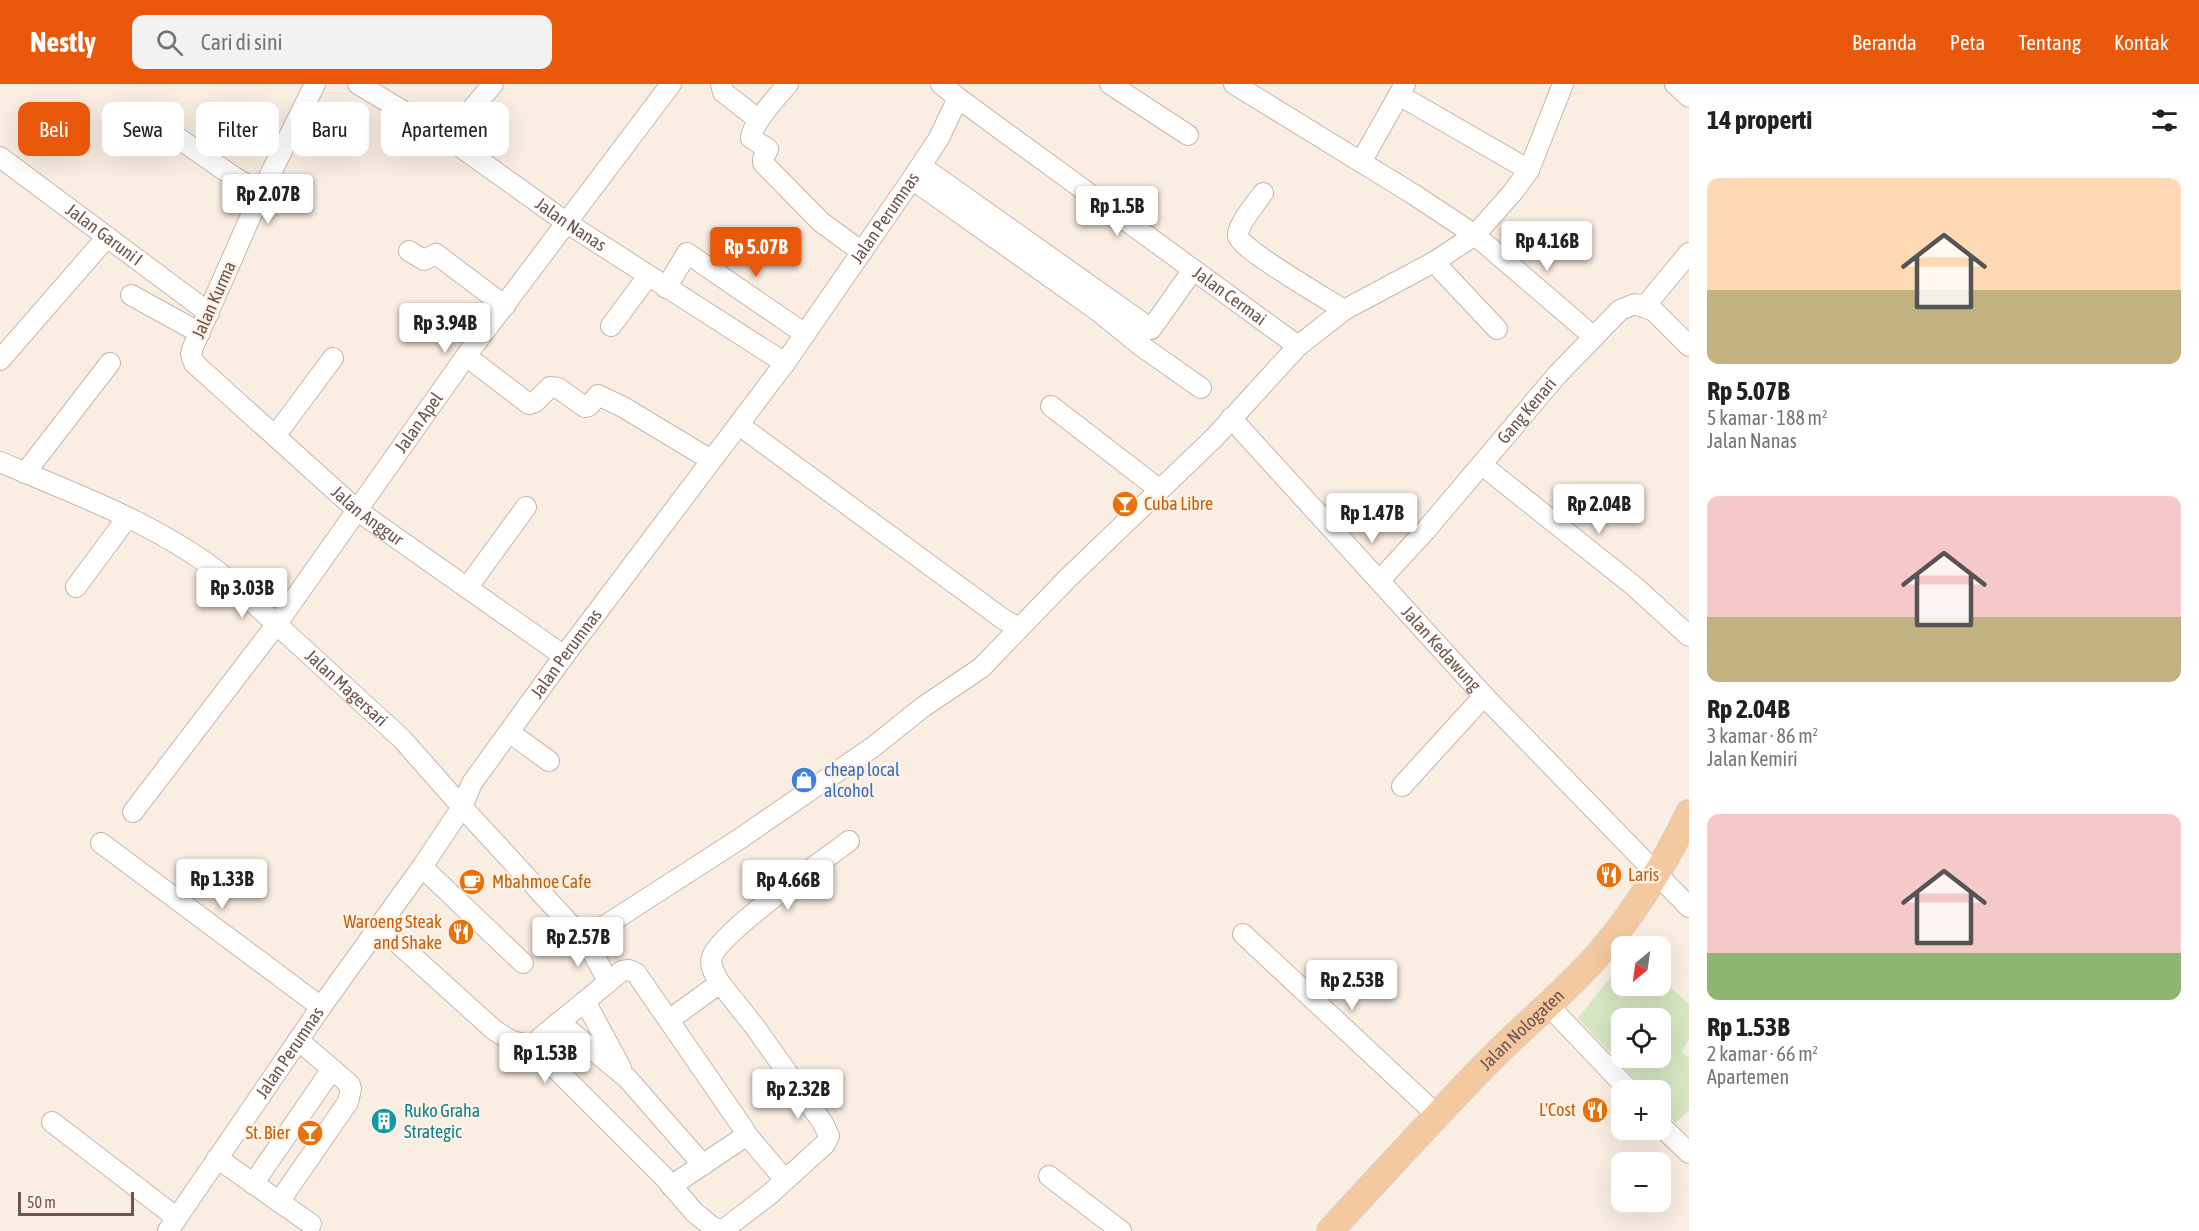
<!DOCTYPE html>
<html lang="id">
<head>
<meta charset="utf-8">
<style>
	:root { --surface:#fff; --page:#f2f2f2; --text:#202124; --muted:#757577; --accent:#ea580c }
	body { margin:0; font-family:"Asap Condensed",sans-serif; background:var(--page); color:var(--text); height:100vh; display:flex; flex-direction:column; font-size:22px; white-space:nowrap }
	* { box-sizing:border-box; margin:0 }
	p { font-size:20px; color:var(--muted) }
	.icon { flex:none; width:33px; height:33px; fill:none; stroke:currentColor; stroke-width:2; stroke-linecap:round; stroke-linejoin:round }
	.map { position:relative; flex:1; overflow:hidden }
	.side { display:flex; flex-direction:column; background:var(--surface); width:510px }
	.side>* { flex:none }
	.banner { position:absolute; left:18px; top:18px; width:570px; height:54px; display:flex; gap:12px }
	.needle { width:39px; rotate:209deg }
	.tools { position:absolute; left:1611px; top:852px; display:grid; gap:12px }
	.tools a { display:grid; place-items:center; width:60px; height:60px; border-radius:12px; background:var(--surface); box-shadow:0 6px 24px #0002; font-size:30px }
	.scale { position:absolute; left:18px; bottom:15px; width:116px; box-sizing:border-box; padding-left:6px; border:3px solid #70534b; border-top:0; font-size:16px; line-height:21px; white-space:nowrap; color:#70534b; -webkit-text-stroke:4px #fef2e8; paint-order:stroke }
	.price { position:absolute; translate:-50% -51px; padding:0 14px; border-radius:6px; background:#fff; color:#222; font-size:20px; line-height:39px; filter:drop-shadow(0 2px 3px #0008) }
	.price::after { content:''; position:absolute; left:50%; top:36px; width:18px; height:14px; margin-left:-9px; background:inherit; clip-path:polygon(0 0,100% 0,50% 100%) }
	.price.active { background:var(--accent); color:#fff }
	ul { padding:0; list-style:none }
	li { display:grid; align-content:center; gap:12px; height:318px; padding:0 18px }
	li span { display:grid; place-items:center; height:186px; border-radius:12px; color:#555 }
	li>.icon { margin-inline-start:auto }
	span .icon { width:108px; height:108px; fill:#fffc; stroke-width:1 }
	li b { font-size:26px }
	h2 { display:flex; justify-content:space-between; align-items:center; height:72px; padding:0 18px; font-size:26px }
	.pill { padding:0 21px; border-radius:12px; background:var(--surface); box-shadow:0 6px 24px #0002; font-size:21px; line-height:54px }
	.pill.active { background:var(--accent); color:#fff }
	header { display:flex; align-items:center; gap:36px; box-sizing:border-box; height:84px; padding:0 30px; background:var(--accent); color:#fff }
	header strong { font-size:28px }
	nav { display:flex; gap:33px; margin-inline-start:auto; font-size:21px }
	.search { width:420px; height:54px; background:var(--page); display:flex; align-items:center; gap:15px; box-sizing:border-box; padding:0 21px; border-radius:12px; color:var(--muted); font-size:22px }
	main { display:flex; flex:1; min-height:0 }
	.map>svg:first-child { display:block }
	.green { fill:#d6e6c2; fill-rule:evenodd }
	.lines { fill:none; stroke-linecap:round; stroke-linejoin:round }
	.minor-casing { stroke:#cab4aa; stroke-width:22 }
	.major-casing { stroke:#d7cfcd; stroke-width:28 }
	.minor { stroke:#fff; stroke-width:20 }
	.major { stroke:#f5c99f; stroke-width:26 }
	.labels { text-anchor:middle; stroke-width:5; stroke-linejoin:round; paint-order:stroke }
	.street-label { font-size:18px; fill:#70534b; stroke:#fef2e8 }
	.food-label { font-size:18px; fill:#c56008; stroke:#fef2e8; text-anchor:start }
	.shop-label { font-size:18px; fill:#366cbe; stroke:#fef2e8; text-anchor:start }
	.culture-label { font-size:18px; fill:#0d838f; stroke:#fef2e8; text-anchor:start }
</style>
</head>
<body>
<header>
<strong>Nestly</strong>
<div class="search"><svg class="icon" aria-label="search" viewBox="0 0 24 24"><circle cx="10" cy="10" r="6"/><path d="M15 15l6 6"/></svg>Cari di sini</div>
<nav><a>Beranda</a><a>Peta</a><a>Tentang</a><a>Kontak</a></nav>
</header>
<main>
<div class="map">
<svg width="1689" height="1147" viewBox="0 0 1689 1147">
	<rect width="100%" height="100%" fill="#faeee2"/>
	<path class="green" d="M1621,880L1622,902H1660L1661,895L1689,920V954L1682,968L1689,974V1026L1675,1039L1661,1023L1660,1006H1645L1578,934ZM1622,934H1660V974H1622Z"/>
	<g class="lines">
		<defs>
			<g id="minor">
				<path id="s1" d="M315,0L261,109L193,263L191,270L194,279L358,427L564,572"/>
				<path id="s2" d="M358,0L448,54L567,139L785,279"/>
				<polyline points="721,0 723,8 759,36"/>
				<path d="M788,0C778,12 752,39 751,54L768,65L763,75V79L821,138L862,168"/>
				<polyline points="1110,0 1188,51"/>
				<polyline points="1234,0 1413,110 1475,151 1594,253"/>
				<polyline points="1675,0 1689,13"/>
				<polyline points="1399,11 1529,86"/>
				<path id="s3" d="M958,14L1298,262"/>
				<polyline points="151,35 234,93 261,109"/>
				<polyline points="448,54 493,0"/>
				<path id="s4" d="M0,73L209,229"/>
				<polyline points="1361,78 1405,0"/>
				<polyline points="921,82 1151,245 1193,186"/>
				<polyline points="912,95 1098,227 1140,261 1201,304"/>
				<path d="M1263,109C1257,118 1237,141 1238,152C1240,165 1329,216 1344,226"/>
				<polyline points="409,167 424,176 436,170 505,222"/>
				<polyline points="1434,178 1497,245"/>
				<polyline points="666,204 687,169 805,250"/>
				<polyline points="131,211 200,249"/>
				<polyline points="1645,222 1689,169"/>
				<polyline points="611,242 648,192"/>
				<polyline points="466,272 529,320 535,318 550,303 558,304 585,323 589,322 598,311 623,323 711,376"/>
				<polyline points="0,276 107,153"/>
				<polyline points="1051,322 1160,406"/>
				<path id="s5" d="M1231,334L1484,612L1689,823"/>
				<polyline points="739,341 1003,535 1019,544"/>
				<polyline points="275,352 333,274"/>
				<path id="s6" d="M0,378C77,411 161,441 226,494L402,655L462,723L579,850L584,853L608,897"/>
				<polyline points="1482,381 1634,502 1689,552"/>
				<polyline points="25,389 110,279"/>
				<path id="s7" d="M1380,496L1426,446L1557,291L1620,226L1635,220L1654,227L1689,262"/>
				<polyline points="76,503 127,434"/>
				<polyline points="467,504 526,423"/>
				<polyline points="509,648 549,677"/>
				<polyline points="1402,702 1484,612"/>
				<path id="s8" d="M133,728L276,541L466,272L671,0"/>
				<polyline points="101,759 321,923"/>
				<polyline points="422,783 523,879"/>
				<path d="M379,842L493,945C509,956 517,962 537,960"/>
				<polyline points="1243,850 1437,1031"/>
				<polyline points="584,853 589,852 738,756 873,663 923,623 981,584 1068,494 1215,353 1298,262 1344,226 1434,178 1475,151 1513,108 1529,86 1563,0"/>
				<path d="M720,899C715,891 709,882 712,873C720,848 823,777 849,757"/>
				<polyline points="585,917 621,984"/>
				<polyline points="1547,920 1629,1006"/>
				<polyline points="669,936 720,899 755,943 823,1039 829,1052 825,1060 770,1110 726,1144 719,1146 711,1142 694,1128 665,1094 539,968 537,960 540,954 622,887 629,886 636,889 743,1044 747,1051 671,1102"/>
				<polyline points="559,938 627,994 703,1081"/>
				<polyline points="52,1038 177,1134"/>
				<polyline points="1660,1041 1689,1069"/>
				<polyline points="747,1051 785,1096"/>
				<polyline points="217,1074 311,1140"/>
				<polyline points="1049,1092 1121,1147"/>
				<polyline points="253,1100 332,985 298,956"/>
				<polyline points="279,1118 348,1018 351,1005 350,1001 332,985"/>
				<path id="s9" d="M168,1147L321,923L422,783L462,723L472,699L564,572L785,279L912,95L939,54L958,14L941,0"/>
			</g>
			<g id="major">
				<path id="s10" d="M1330,1147C1383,1089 1436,1031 1491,975C1521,945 1554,917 1583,887C1627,842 1662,785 1689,729"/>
			</g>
		</defs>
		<use href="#minor" class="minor-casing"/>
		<use href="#major" class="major-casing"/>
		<use href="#minor" class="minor"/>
		<use href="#major" class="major"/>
	</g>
	<defs>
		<symbol id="bar-disc" viewBox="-11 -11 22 22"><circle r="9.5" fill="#e8710a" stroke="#fef2e8"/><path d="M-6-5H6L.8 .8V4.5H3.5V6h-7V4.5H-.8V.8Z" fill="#fff"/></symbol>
		<symbol id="shop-disc" viewBox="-11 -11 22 22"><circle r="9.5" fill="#3f7fe0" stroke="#fef2e8"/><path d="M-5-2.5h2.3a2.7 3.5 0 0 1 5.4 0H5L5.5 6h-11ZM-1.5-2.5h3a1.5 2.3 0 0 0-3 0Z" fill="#fff"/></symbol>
		<symbol id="restaurant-disc" viewBox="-11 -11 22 22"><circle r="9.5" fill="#e8710a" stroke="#fef2e8"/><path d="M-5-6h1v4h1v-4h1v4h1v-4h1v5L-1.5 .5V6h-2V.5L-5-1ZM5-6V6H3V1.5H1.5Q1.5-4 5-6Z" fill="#fff"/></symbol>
		<symbol id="cafe-disc" viewBox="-11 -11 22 22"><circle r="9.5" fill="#e8710a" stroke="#fef2e8"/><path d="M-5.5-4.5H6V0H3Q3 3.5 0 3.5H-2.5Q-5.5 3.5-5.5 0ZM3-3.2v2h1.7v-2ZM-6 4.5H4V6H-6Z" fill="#fff"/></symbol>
		<symbol id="building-disc" viewBox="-11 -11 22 22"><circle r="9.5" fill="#0f9aa8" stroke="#fef2e8"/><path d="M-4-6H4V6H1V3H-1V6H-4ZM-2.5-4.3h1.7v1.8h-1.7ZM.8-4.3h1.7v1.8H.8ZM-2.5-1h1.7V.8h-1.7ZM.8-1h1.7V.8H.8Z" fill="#fff"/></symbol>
	</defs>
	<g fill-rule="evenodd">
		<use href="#bar-disc" x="1110" y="405" width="30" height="30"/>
		<use href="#shop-disc" x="789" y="681" width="30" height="30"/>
		<use href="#restaurant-disc" x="1594" y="776" width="30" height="30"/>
		<use href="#cafe-disc" x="457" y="783" width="30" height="30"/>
		<use href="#restaurant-disc" x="446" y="833" width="30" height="30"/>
		<use href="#restaurant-disc" x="1580" y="1011" width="30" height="30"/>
		<use href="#building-disc" x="369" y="1022" width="30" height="30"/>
		<use href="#bar-disc" x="295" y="1034" width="30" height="30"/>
	</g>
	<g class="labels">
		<g class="street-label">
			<text dy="6" stroke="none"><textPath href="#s9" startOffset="1242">Jalan Perumnas</textPath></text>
			<text dy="6" stroke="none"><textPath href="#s2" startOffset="255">Jalan Nanas</textPath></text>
			<text dy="6" stroke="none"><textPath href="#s4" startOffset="130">Jalan Garuni I</textPath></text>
			<text dy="6" stroke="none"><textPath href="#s3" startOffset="336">Jalan Cermai</textPath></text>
			<text transform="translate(214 216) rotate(-66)" y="6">Jalan Kurma</text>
			<text dy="6" stroke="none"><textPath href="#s7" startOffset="224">Gang Kenari</textPath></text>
			<text dy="6" stroke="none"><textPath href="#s8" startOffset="483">Jalan Apel</textPath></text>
			<text dy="6" stroke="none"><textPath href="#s1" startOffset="538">Jalan Anggur</textPath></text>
			<text dy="6" stroke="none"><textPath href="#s5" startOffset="312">Jalan Kedawung</textPath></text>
			<text dy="6" stroke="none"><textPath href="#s9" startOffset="702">Jalan Perumnas</textPath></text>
			<text dy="6" stroke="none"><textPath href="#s6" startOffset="418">Jalan Magersari</textPath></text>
			<text dy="6" stroke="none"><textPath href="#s10" startOffset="278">Jalan Nologaten</textPath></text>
			<text dy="6" stroke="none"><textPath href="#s9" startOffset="216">Jalan Perumnas</textPath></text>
		</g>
		<g class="food-label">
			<text x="1144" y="426">Cuba Libre</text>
			<text x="1628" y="797">Laris</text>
			<text x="492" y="804">Mbahmoe Cafe</text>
			<text x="442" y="844" text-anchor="end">Waroeng Steak<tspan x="442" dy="21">and Shake</tspan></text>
			<text x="1576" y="1032" text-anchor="end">L'Cost</text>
			<text x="290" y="1055" text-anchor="end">St. Bier</text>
		</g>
		<g class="shop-label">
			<text x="824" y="692">cheap local<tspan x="824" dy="21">alcohol</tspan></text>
		</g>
		<g class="culture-label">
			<text x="404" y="1033">Ruko Graha<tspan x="404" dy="21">Strategic</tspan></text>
		</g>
	</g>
</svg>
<div class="tools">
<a><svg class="needle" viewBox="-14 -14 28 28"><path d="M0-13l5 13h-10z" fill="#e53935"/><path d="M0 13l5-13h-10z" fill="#757577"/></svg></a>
<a><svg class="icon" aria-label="locate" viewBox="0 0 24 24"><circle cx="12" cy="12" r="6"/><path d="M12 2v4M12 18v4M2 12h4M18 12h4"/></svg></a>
<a>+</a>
<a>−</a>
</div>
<div class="scale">50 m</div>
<b class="price" style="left:268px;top:141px">Rp 2.07B</b>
<b class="price" style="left:1117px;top:153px">Rp 1.5B</b>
<b class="price" style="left:1547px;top:188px">Rp 4.16B</b>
<b class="price active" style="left:756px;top:194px">Rp 5.07B</b>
<b class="price" style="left:445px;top:270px">Rp 3.94B</b>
<b class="price" style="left:1599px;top:451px">Rp 2.04B</b>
<b class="price" style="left:1372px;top:460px">Rp 1.47B</b>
<b class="price" style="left:242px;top:535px">Rp 3.03B</b>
<b class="price" style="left:222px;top:826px">Rp 1.33B</b>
<b class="price" style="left:788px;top:827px">Rp 4.66B</b>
<b class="price" style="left:578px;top:884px">Rp 2.57B</b>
<b class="price" style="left:1352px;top:927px">Rp 2.53B</b>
<b class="price" style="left:545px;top:1000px">Rp 1.53B</b>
<b class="price" style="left:798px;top:1036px">Rp 2.32B</b>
<div class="banner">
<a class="pill active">Beli</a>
<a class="pill">Sewa</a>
<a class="pill">Filter</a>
<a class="pill">Baru</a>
<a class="pill">Apartemen</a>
</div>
</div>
<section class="side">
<h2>14 properti<svg class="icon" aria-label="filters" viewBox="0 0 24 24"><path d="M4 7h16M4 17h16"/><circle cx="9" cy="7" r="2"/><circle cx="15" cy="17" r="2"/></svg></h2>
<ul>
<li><span style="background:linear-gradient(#ffd9b3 60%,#c2b280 0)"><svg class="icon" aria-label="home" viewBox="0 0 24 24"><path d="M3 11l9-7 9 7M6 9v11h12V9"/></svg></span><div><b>Rp 5.07B</b><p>5 kamar · 188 m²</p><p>Jalan Nanas</p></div></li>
<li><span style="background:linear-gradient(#f6c9c9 65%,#c2b280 0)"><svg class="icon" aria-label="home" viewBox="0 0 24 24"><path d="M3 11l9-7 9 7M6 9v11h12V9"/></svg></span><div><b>Rp 2.04B</b><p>3 kamar · 86 m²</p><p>Jalan Kemiri</p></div></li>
<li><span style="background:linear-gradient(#f6c9c9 75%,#8fb573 0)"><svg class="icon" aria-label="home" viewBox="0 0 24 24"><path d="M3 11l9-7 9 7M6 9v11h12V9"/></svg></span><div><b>Rp 1.53B</b><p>2 kamar · 66 m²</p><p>Apartemen</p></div></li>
</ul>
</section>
</main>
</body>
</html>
